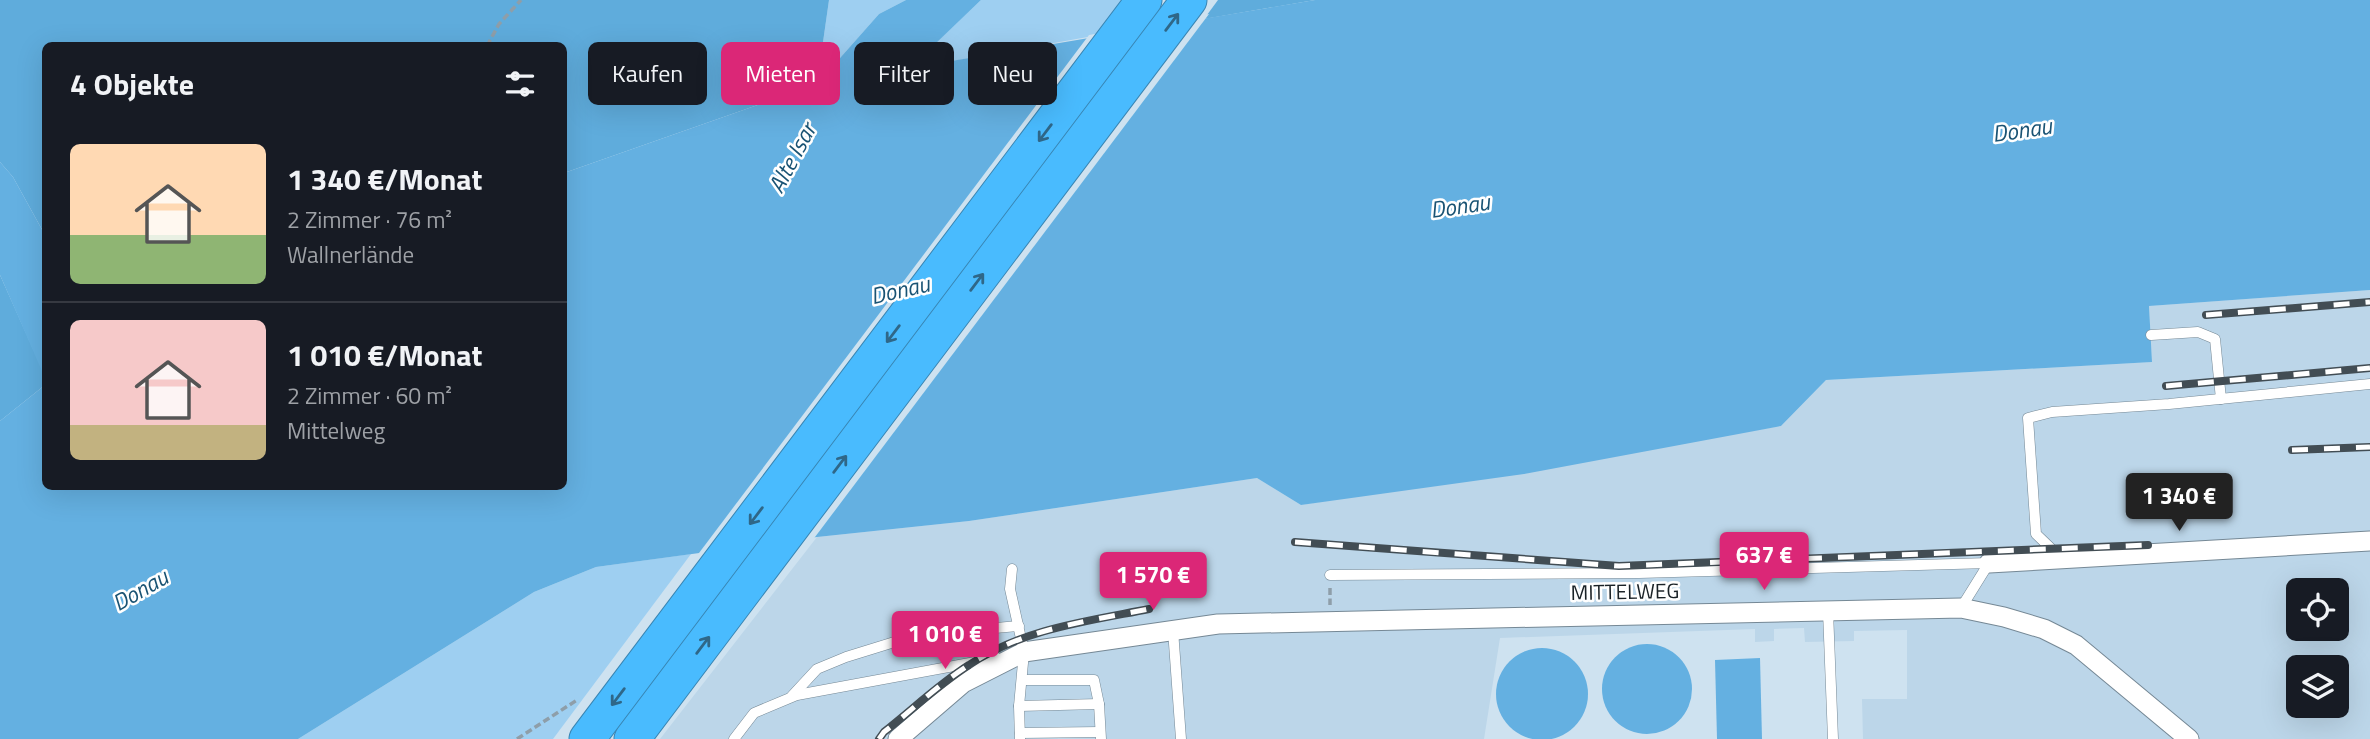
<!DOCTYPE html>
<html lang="de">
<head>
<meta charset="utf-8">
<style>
	:root { --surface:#171b24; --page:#20242c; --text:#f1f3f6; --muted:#9ea1a6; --line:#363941; --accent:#db2777 }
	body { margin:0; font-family:"Titillium Web",sans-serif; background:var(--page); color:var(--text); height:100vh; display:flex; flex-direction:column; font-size:26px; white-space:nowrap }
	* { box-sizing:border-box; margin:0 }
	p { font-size:23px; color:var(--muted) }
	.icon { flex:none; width:38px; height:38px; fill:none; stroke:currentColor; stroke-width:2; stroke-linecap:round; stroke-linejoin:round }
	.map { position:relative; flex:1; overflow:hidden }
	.sheet { position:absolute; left:42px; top:42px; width:525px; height:448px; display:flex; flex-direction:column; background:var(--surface); border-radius:10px; box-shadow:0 7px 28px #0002 }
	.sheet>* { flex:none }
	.guide { position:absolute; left:588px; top:42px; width:665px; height:63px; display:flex; gap:14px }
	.controls { position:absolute; left:2286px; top:578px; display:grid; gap:14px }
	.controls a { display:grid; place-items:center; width:63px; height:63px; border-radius:10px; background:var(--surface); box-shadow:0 7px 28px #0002; font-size:35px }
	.price { position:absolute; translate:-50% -60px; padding:0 16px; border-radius:7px; background:var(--accent); color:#fff; font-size:23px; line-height:46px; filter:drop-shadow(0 2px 4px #0008) }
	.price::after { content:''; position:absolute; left:50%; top:42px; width:21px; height:16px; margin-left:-10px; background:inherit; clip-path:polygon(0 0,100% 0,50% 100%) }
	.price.current { background:#222; color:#fff }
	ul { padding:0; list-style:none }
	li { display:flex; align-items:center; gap:21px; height:175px; padding:0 28px }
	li+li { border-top:2px solid var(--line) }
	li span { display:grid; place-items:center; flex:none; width:196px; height:140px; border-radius:10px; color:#555 }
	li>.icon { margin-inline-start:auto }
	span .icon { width:84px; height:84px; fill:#fffc; stroke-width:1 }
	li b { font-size:30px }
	h2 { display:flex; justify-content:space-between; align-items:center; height:84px; padding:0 28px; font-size:30px }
	.tag { padding:0 24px; border-radius:10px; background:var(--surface); box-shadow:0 7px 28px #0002; font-size:24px; line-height:63px }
	.tag.current { background:var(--accent); color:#fff }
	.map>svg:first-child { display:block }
	.built { fill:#bcd6e9; fill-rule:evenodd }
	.green { fill:#9ecff1 }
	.forest { fill:#5facdc }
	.water { fill:#64b0e1 }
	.pier { fill:#cee2f0 }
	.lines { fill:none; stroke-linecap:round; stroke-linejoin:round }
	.service-casing { stroke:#758895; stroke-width:11 }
	.minor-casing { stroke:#758895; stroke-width:21 }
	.motorway-casing { stroke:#3985b3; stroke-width:37 }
	.path { stroke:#8e9ea9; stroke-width:3.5; stroke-dasharray:7 3.5; stroke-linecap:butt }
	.service { stroke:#fff; stroke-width:10 }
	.minor { stroke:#fff; stroke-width:19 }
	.motorway { stroke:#49bbfe; stroke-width:35 }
	.rail-casing { stroke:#424d54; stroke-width:8 }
	.rail { stroke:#fff; stroke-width:5; stroke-dasharray:16; stroke-linecap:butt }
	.oneway { stroke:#2f6788 }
	.labels { text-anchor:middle; stroke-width:5; stroke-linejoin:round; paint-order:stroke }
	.street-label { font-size:21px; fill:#1a2227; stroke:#fff }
	.water-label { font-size:23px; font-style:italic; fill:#195374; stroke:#fff }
</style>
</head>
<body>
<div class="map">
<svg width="2370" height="739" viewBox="0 0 2370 739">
	<rect width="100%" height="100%" fill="#cee2f0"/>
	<path class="built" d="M2370,290V739H1863L1862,699H1907V630L1854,631V641L1805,642L1804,628L1774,629V641L1755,642V629L1500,638L1484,739H660L817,537L969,521L1257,478L1301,505L1781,426L1826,380L2152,362L2149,306ZM2298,590H2336V628H2298ZM2298,667H2336V705H2298Z"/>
	<g class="green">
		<polygon points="829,0 906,0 879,14 817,84"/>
		<polygon points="981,0 1124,0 1099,35 908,69"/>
		<polygon points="691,554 553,739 298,739 534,592 596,567"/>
	</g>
	<g class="forest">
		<polygon points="0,0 829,0 817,84 564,173 564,46 46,46 45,235 13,177 0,162"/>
		<polygon points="1218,0 1315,0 1204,19"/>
		<polygon points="0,275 46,378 45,385 0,421"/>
	</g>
	<g class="water">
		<polygon points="906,0 981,0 910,68 1315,0 2370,0 2370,290 2149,306 2152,362 1826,380 1781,426 1524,474 1301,505 1257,478 969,521 817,537 596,567 534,592 298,739 0,739 0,421 45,385 46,486 564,486 564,173 817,84 879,14"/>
		<polygon points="0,162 13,177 45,235 45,378 0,275"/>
		<circle cx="1647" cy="689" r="45"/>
		<circle cx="1542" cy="694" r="46"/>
		<polygon points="1760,658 1762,739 1717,739 1715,660"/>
	</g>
	<polygon class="pier" points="1209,14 812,541 696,557 1089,35"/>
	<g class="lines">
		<defs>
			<g id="service">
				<polyline points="2151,335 2198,332 2215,339 2221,399"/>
				<polyline points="2062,559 2036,534 2028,418 2052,412 2169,404 2370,384"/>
				<polyline points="1012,569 1010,589 1024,652 1019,706 1020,739"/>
				<polyline points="1330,575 1639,573 1989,563"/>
				<polyline points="1961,608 1989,563"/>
				<polyline points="1828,611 1833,739"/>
				<polyline points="1173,630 1181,739"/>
				<polyline points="1022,680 1094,680 1099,704 1101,739"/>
				<polyline points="792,696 817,669 846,657 917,635 1019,626"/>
				<polyline points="1019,706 1099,704"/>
				<polyline points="1020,733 1100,732"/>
				<polyline points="734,739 754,713 797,695 997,658"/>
			</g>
			<g id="minor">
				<polyline points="1989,563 2370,541"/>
				<polyline points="898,739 963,683 1024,652 1218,624 1961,608 2004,617 2044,629 2076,645 2189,739"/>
			</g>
			<g id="motorway">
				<polyline points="587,739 1144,0"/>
				<polyline points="632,739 1189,0"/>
			</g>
		</defs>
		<use href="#service" class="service-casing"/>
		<use href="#minor" class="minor-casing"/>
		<use href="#motorway" class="motorway-casing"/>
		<g class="path">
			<polyline points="487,46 499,24 521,0"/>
			<polyline points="1330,588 1330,605"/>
			<polyline points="517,739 577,700"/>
		</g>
		<use href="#service" class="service"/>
		<use href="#minor" class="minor"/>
		<use href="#motorway" class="motorway"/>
		<defs>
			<g id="rail">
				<polyline points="2206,315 2370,302"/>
				<polyline points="2166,386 2370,368"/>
				<polyline points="2292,450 2370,447"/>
				<polyline points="1295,542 1619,566 2148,545"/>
				<path d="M879,739L884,732C912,710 939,684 969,665C1022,629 1088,621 1149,609"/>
			</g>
		</defs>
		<use href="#rail" class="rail-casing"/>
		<use href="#rail" class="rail"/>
	</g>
	<defs><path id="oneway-shaft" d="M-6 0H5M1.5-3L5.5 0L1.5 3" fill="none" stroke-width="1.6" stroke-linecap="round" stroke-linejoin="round" transform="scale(1.75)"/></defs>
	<g class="oneway">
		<use href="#oneway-shaft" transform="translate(1172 22) rotate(-53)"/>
		<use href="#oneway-shaft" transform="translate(1045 133) rotate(127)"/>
		<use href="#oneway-shaft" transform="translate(977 282) rotate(-53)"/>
		<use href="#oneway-shaft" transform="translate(893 334) rotate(127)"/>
		<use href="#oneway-shaft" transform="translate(840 464) rotate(-53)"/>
		<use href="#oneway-shaft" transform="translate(756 516) rotate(127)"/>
		<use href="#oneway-shaft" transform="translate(703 645) rotate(-53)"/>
		<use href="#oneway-shaft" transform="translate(618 697) rotate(127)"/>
	</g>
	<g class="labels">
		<g class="street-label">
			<text transform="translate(1625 592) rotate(-1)" y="7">MITTELWEG</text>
		</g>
		<g class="water-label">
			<text transform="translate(2022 130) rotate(-8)" y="8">Donau</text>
			<text transform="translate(792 158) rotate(-62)" y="8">Alte Isar</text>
			<text transform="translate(1460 206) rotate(-8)" y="8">Donau</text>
			<text transform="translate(900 290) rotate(-13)" y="8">Donau</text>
			<text transform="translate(140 590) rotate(-30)" y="8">Donau</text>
		</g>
	</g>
</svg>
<div class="controls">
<a><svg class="icon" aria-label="locate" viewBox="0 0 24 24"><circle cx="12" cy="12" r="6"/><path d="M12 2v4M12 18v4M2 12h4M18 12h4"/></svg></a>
<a><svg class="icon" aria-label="layers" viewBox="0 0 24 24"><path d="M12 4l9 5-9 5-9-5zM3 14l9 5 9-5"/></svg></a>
</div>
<b class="price current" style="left:2179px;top:533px">1 340 €</b>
<b class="price" style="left:1764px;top:592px">637 €</b>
<b class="price" style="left:1153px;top:612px">1 570 €</b>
<b class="price" style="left:945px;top:671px">1 010 €</b>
<div class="guide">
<a class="tag">Kaufen</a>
<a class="tag current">Mieten</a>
<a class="tag">Filter</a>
<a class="tag">Neu</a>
</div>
<section class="sheet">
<h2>4 Objekte<svg class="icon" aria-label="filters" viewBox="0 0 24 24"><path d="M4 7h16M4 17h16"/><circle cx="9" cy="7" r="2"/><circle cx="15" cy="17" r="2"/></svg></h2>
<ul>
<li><span style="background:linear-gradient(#ffd9b3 65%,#8fb573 0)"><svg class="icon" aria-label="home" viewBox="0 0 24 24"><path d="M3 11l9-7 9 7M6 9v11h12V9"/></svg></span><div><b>1 340 €/Monat</b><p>2 Zimmer · 76 m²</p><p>Wallnerlände</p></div></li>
<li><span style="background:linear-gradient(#f6c9c9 75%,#c2b280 0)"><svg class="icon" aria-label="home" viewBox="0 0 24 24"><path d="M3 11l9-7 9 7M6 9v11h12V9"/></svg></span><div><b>1 010 €/Monat</b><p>2 Zimmer · 60 m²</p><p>Mittelweg</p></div></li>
</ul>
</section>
</div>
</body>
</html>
